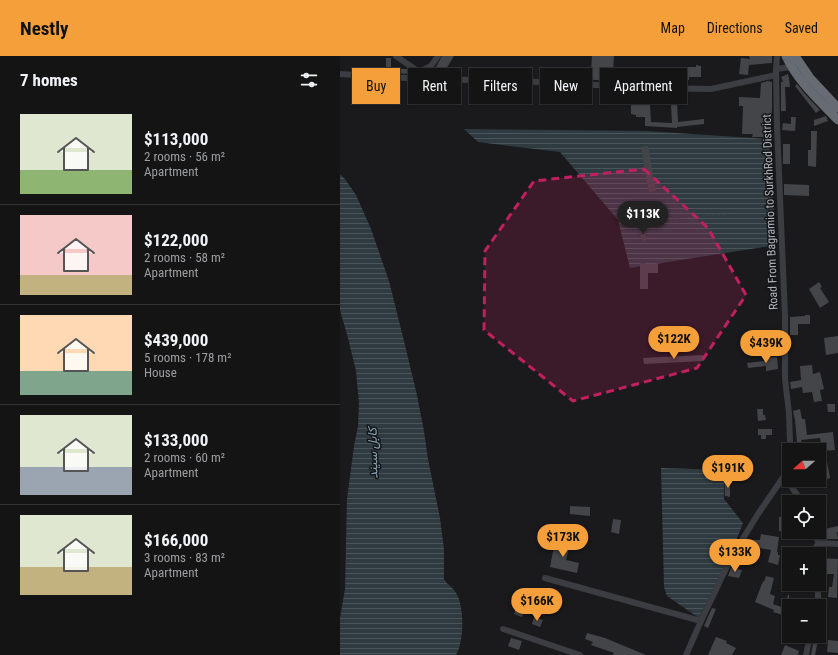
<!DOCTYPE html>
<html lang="en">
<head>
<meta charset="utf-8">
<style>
	:root { --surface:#141415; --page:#1d1d1e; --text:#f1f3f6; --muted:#9d9ea0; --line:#333334; --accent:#f49f3a }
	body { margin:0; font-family:"Roboto Condensed",Vazirmatn,sans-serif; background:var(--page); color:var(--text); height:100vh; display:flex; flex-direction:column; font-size:15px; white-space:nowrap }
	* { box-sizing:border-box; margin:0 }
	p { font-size:13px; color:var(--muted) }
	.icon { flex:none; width:22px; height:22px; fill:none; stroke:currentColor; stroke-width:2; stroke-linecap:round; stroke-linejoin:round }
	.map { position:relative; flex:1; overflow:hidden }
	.drawer { display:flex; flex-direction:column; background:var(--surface); width:340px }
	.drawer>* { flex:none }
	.guide { position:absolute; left:12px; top:12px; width:380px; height:36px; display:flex; gap:8px }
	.needle { width:26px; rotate:249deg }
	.buttons { position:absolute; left:442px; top:387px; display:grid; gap:8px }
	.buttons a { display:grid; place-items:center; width:44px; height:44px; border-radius:0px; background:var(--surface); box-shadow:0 1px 3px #0004,0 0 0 1px var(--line); font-size:20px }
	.price { position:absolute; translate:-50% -34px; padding:0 9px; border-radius:14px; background:var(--accent); color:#111; font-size:13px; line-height:26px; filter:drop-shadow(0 1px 2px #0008) }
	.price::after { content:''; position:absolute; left:50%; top:24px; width:12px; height:9px; margin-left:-6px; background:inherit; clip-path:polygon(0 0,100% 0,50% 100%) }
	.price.active { background:#222; color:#fff }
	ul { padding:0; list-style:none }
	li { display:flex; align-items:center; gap:12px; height:100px; padding:0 20px }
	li+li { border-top:1px solid var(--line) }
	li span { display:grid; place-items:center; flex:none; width:112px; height:80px; border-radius:0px; color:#555 }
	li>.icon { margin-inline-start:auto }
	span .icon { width:48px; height:48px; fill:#fffc; stroke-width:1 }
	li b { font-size:17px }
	h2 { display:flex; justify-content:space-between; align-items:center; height:48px; padding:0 20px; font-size:17px }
	.pill { padding:0 14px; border-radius:0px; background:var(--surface); box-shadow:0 1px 3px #0004,0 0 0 1px var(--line); font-size:14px; line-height:36px }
	.pill.active { background:var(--accent); color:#111 }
	header { display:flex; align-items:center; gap:24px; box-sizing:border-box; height:56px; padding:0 20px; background:var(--accent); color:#111 }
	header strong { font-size:19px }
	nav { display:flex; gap:22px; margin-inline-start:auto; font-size:14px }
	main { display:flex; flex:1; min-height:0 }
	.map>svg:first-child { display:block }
	.water { fill:url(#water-rules) }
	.building { fill:#444549 }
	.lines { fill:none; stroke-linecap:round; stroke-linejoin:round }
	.path { stroke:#414449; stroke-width:1; stroke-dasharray:2 3; stroke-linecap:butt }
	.minor { stroke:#3b3d42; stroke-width:6 }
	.highway { stroke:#676b73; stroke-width:9 }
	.marked { fill:#c12060; fill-opacity:0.2; stroke:#c12060; stroke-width:3; stroke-dasharray:8 5; stroke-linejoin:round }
	.labels { text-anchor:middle; stroke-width:3; stroke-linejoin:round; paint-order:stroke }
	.street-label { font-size:12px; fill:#acb3bc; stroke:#151517 }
	.water-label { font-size:13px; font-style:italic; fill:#84a5b7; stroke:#151517 }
</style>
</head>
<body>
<header>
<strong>Nestly</strong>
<nav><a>Map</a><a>Directions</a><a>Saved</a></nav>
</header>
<main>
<section class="drawer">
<h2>7 homes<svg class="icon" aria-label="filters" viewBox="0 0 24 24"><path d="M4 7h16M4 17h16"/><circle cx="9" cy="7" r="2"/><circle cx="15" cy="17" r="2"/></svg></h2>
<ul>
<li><span style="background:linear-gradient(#dfe7d0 70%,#8fb573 0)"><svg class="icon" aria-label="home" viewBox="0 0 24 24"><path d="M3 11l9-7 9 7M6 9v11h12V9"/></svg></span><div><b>$113,000</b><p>2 rooms · 56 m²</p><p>Apartment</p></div></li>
<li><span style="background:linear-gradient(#f6c9c9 75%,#c2b280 0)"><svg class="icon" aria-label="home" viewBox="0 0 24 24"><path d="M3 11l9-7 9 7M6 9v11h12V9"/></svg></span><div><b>$122,000</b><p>2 rooms · 58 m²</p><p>Apartment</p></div></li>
<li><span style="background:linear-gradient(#ffd9b3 70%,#7fa58c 0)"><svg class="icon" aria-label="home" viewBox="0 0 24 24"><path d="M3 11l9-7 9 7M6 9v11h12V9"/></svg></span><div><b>$439,000</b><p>5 rooms · 178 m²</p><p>House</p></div></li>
<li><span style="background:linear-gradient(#dfe7d0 65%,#9aa5b1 0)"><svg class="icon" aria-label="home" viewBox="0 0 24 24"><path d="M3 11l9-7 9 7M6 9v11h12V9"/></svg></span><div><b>$133,000</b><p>2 rooms · 60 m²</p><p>Apartment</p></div></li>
<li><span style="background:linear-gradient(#dfe7d0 65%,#c2b280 0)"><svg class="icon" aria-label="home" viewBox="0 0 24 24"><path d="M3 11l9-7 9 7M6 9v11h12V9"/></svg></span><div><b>$166,000</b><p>3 rooms · 83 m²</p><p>Apartment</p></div></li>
</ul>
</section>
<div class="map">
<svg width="498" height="599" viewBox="0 0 498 599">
	<defs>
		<pattern id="water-rules" width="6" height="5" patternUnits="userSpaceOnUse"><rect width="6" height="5" fill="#2f3b41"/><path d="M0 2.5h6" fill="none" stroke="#4a555a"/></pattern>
	</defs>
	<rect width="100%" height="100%" fill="#1a1a1c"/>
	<g class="water">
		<polygon points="124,73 307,75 429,83 436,189 290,212 278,164 220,96 138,86"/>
		<path d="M0,118L5,123L16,139L31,173L49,225L61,273L77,339L84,375L88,403L100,462L104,493V523C107,529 113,531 116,537C125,551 124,585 116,599H0V562L5,533L7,443L14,390L18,370L19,347L16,315L8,282L0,254Z"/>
		<polygon points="321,412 385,414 384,443 403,467 391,497 359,562 327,540 324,531"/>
	</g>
	<g class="building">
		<polygon points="102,0 114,0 103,18 98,18 92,14 95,13"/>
		<polygon points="252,0 274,0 273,14 270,14 270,25 228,22 228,14 251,15"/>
		<polygon points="409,0 432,0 432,7 409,9 408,19 399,18 401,2 410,3"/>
		<polygon points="46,2 51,2 51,13 66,13 69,14 69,18 46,16"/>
		<polygon points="356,9 361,10 361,21 349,21 349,24 338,23 338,11 356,11"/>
		<polygon points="448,18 449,22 450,31 445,31 446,55 441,55 441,26 443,26 441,21"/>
		<polygon points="428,25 432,26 432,52 431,70 432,70 432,81 412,81 413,78 402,78 403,50 399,50 399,41 420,42 421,27"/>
		<polygon points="457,28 465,38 480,54 476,57 455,30"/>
		<polygon points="291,35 299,36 299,40 316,40 316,49 310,49 311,66 332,67 331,49 328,49 328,42 338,42 338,46 337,46 338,66 364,63 364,68 337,71 337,72 305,70 305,61 296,61 296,59 291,58"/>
		<polygon points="486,60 488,65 474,70 474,64"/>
		<polygon points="451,61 456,61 455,75 442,74 443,67 451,68"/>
		<polygon points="471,75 477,75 476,111 468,110 468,94 471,94"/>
		<rect x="443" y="88" width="7" height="20"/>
		<polygon points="308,90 316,135 309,136 301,91"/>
		<polygon points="444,128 469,129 469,140 444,139"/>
		<polygon points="304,173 307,184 302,185 299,174"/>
		<polygon points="300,207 306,207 306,208 318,208 318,217 308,217 308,233 300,233"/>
		<polygon points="479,226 482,231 480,232 489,246 480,252 469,233"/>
		<polygon points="465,259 470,259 470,268 458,268 458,279 450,279 450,261 465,260"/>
		<polygon points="498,280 498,297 486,299 484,282"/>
		<polygon points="363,299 364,305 304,308 303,302"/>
		<polygon points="437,301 438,313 426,315 426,310 408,312 407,307 425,305 425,302"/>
		<polygon points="472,309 473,318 480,316 484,333 480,334 482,345 474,346 472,336 463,337 462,331 451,333 450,326 461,324 460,310"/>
		<polygon points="487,348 495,348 495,356 488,356"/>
		<polygon points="417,353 423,353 423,359 425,359 426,364 418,365"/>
		<polygon points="460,353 462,363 465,363 467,379 493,376 495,394 482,395 480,382 461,384 464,394 454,394 454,386 457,386 455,364 453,355"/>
		<polygon points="418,373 432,373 432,379 426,379 426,383 421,383 421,379 418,379"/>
		<polygon points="486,400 490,422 485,424 480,401"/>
		<polygon points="385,425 390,425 390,441 385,440"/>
		<polygon points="230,450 250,451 250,460 230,458"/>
		<rect x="439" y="461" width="10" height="14"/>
		<polygon points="273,463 281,464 279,478 271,476"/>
		<polygon points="498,470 498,476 497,476 498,483 482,483 480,474"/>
		<polygon points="421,478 439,481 437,496 438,496 438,499 440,499 438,509 428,506 431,494 419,492 416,506 396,503 402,493 404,494 404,490 407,484 420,484"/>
		<polygon points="215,485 230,488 226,504 239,507 237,517 210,511"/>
		<polygon points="479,502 498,503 497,542 488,541 489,531 492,531 494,518 481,518 479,515"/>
		<polygon points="391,512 402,514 399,522 388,520"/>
		<polygon points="426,520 434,522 430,538 435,540 433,548 444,552 448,539 449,539 449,561 433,556 434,554 415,546 423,525 424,526"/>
		<polygon points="450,528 460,528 459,536 449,534"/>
		<polygon points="176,552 184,555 182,561 174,558"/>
		<polygon points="372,552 376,553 368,572 364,570"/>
		<polygon points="194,561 203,564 200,571 192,568"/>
		<polygon points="247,577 265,582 306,599 273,599 274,597 251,589 253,586 245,583"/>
		<polygon points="376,581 387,585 386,587 396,592 392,599 368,599"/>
		<polygon points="171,582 182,585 179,594 168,590"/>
		<polygon points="474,583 478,584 475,599 471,599"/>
		<polygon points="488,584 498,585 498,597 487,596"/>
		<polygon points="445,589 459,595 458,599 441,599"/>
	</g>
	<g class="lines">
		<polyline class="path" points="303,166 329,163 389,158"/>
		<g class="minor">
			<polyline points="56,0 79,16 91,10 98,0"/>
			<polyline points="437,0 436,13 437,70 445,260 445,323 449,357 450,386 449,394"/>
			<polyline points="436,13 451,11"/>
			<polyline points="0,18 83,23 179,25 314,32 371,33 436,19"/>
			<polyline points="444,420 462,446"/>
			<polyline points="475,476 476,482 479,487 498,488"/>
			<polyline points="473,498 473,495 479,487"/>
			<polyline points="205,522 361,565"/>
			<polyline points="477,550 478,545 478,528"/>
			<polyline points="163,573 240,599"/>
			<polyline points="346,599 361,565 391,502 418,458 444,420 446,414 449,397"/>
			<polyline points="466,599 470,580"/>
		</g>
		<g class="highway">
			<path d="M446,0C459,27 478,43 498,64"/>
			<polyline points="455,0 470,22 498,52"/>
		</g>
	</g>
	<path class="marked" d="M304,113L368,172L406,239L357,312L233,345L144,274L145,195L194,125Z"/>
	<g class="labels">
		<g class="street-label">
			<text transform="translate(430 156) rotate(-92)" y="4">Road From Bagramio to SurkhRod District</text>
		</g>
		<g class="water-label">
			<text transform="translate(32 397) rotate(-91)" y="5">کابل سيند</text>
		</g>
	</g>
</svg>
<div class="buttons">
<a><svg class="needle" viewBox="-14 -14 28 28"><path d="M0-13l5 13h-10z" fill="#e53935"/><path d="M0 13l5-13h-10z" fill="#9d9ea0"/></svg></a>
<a><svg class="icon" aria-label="locate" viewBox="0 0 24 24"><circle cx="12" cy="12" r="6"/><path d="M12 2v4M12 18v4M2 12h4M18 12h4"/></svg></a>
<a>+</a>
<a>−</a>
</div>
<b class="price active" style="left:303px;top:179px">$113K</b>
<b class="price" style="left:334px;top:304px">$122K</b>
<b class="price" style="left:426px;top:308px">$439K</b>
<b class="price" style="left:388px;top:433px">$191K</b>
<b class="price" style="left:223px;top:502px">$173K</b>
<b class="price" style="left:395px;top:517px">$133K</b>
<b class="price" style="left:197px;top:566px">$166K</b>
<div class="guide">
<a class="pill active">Buy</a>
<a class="pill">Rent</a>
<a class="pill">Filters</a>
<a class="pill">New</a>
<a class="pill">Apartment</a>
</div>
</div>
</main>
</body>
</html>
